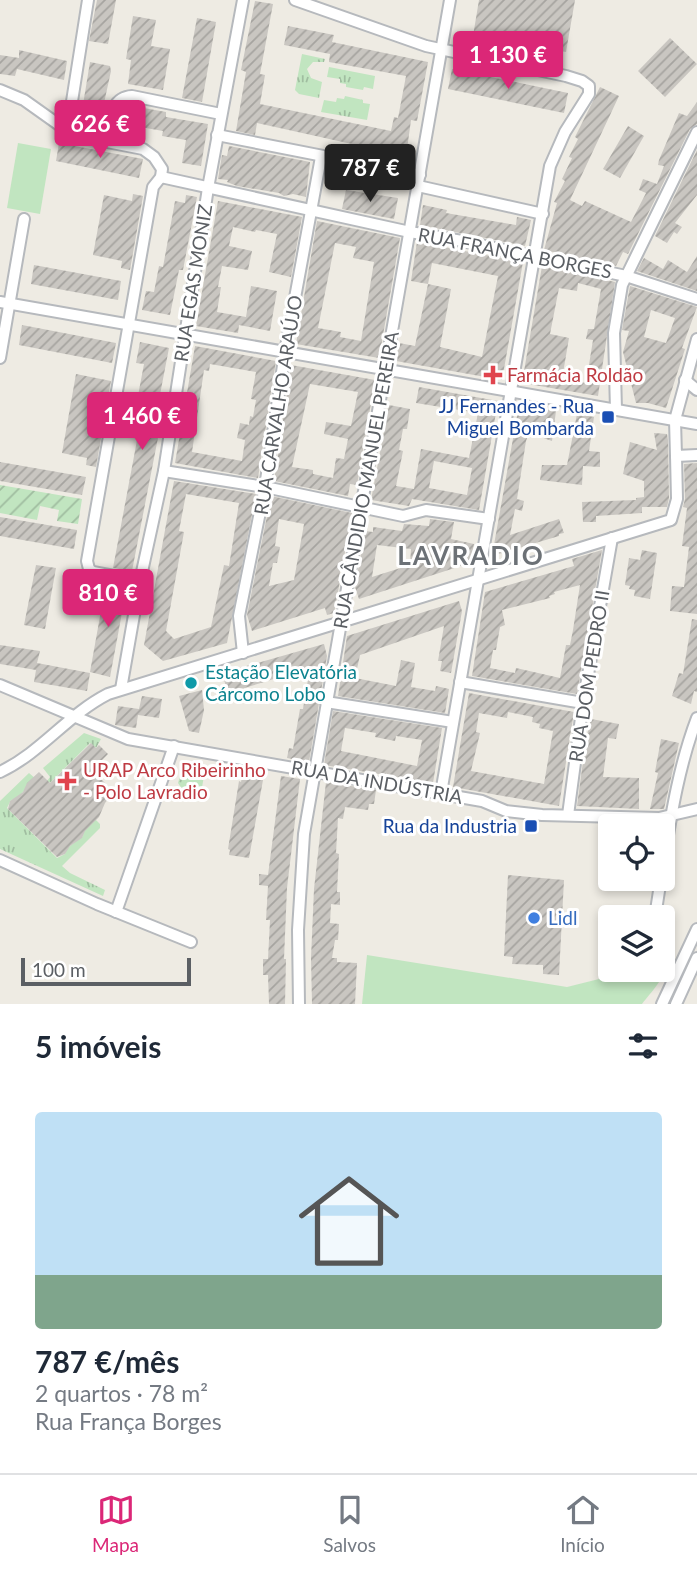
<!DOCTYPE html>
<html lang="pt">
<head>
<meta charset="utf-8">
<style>
	:root { --surface:#fff; --page:#f6f6f7; --text:#1f2937; --muted:#747a83; --line:#e0e1e3; --accent:#db2777 }
	body { margin:0; font-family:Lato,sans-serif; background:var(--page); color:var(--text); height:100vh; display:flex; flex-direction:column; font-size:26px; white-space:nowrap }
	* { box-sizing:border-box; margin:0 }
	p { font-size:23px; color:var(--muted) }
	.icon { flex:none; width:38px; height:38px; fill:none; stroke:currentColor; stroke-width:2; stroke-linecap:round; stroke-linejoin:round }
	.map { position:relative; height:1004px; overflow:hidden }
	.drawer { display:flex; flex-direction:column; background:var(--surface); flex:1 }
	.drawer>* { flex:none }
	.fabs { position:absolute; left:598px; top:814px; display:grid; gap:14px }
	.fabs a { display:grid; place-items:center; width:77px; height:77px; border-radius:7px; background:var(--surface); box-shadow:0 4px 10px #0003; font-size:35px }
	.scale { position:absolute; left:21px; bottom:18px; width:170px; box-sizing:border-box; padding-left:7px; border:4px solid #5b5f64; border-top:0; font-size:19px; line-height:24px; white-space:nowrap; color:#5b5f64; -webkit-text-stroke:5px #fff; paint-order:stroke }
	.price { position:absolute; translate:-50% -60px; padding:0 16px; border-radius:7px; background:var(--accent); color:#fff; font-size:23px; line-height:46px; filter:drop-shadow(0 2px 4px #0008) }
	.price::after { content:''; position:absolute; left:50%; top:42px; width:21px; height:16px; margin-left:-10px; background:inherit; clip-path:polygon(0 0,100% 0,50% 100%) }
	.price.on { background:#222; color:#fff }
	ul { padding:0; list-style:none }
	li { display:grid; align-content:center; gap:14px; height:371px; padding:0 35px }
	li+li { border-top:2px solid var(--line) }
	li span { display:grid; place-items:center; height:217px; border-radius:7px; color:#555 }
	li>.icon { margin-inline-start:auto }
	span .icon { width:126px; height:126px; fill:#fffc; stroke-width:1 }
	li b { font-size:30px }
	h2 { display:flex; justify-content:space-between; align-items:center; height:84px; padding:0 35px; font-size:30px }
	.tabs { display:flex; justify-content:space-around; align-items:center; height:98px; border-top:2px solid var(--line); background:var(--surface); font-size:19px; color:var(--muted) }
	.tabs a { display:grid; justify-items:center; gap:4px }
	.tabs .on { color:var(--accent) }
	.map>svg:first-child { display:block }
	.grass { fill:url(#grass-tufts) }
	.park { fill:#c1e5c0 }
	.garden { fill:url(#garden-furrows) }
	.building { fill:url(#building-hatch); fill-rule:evenodd }
	.lines { fill:none; stroke-linecap:round; stroke-linejoin:round }
	.minor-casing { stroke:#b6b9bd; stroke-width:14 }
	.minor { stroke:#fff; stroke-width:10 }
	.health-dot { fill:#e0444e; stroke:#fff; stroke-width:2.5 }
	.transit-dot { fill:#1a4fb4; stroke:#fff; stroke-width:2.5 }
	.culture-dot { fill:#0f9aa8; stroke:#fff; stroke-width:2.5 }
	.shop-dot { fill:#3f7fe0; stroke:#fff; stroke-width:2.5 }
	.labels { text-anchor:middle; stroke-width:6; stroke-linejoin:round; paint-order:stroke }
	.street-label { font-size:19px; fill:#5b5f64; stroke:#fff }
	.health-label { font-size:19px; fill:#be3a42; stroke:#fff; text-anchor:start }
	.transit-label { font-size:19px; fill:#164399; stroke:#fff; text-anchor:end }
	.culture-label { font-size:19px; fill:#0d838f; stroke:#fff; text-anchor:start }
	.shop-label { font-size:19px; fill:#366cbe; stroke:#fff; text-anchor:start }
	.district-label { font-size:26px; font-weight:bold; letter-spacing:2px; fill:#6c7176; stroke:#fff }
</style>
</head>
<body>
<div class="map">
<svg width="697" height="1004" viewBox="0 0 697 1004">
	<defs>
		<pattern id="grass-tufts" width="24" height="20" patternUnits="userSpaceOnUse" patternTransform="scale(1.75)"><rect width="24" height="20" fill="#c1e5c0"/><path d="M3 7l-1-3M5 7V3M7 7l1-3M15 17l-1-3M17 17v-4M19 17l1-3" fill="none" stroke="#a0bda0"/></pattern>
		<pattern id="garden-furrows" width="10" height="10" patternUnits="userSpaceOnUse" patternTransform="scale(1.75)"><rect width="10" height="10" fill="#c1e5c0"/><path d="M-1 1l2-2M0 10L10 0M9 11l2-2" fill="none" stroke="#a0bda0"/></pattern>
		<pattern id="building-hatch" width="6" height="6" patternUnits="userSpaceOnUse" patternTransform="scale(1.75)"><rect width="6" height="6" fill="#c9c6c1"/><path d="M-1 1l2-2M0 6l6-6M5 7l2-2" fill="none" stroke="#a6a4a0"/></pattern>
	</defs>
	<rect width="100%" height="100%" fill="#eeebe3"/>
	<g class="grass">
		<polygon points="302,54 325,59 324,62 313,62 307,69 311,78 322,82 319,98 299,94 295,90"/>
		<polygon points="329,67 375,76 373,89 364,87 363,90 346,87 346,84 340,83 340,79 327,77"/>
		<polygon points="345,96 363,100 363,103 370,104 367,120 321,112 324,100 336,102 337,98 344,99"/>
		<polygon points="84,733 101,739 96,748 90,743 50,783 47,781 50,777 43,768"/>
		<polygon points="183,766 205,770 200,799 196,802 188,798 178,783"/>
		<polygon points="29,773 36,779 16,799 11,800 7,808 57,858 65,854 66,849 83,836 86,810 100,824 100,828 62,866 70,873 105,890 103,896 0,849 0,801"/>
	</g>
	<g class="park">
		<polygon points="18,143 51,149 40,214 7,208"/>
		<path d="M367,955L567,987L635,970H663V963L666,962C665,979 652,991 642,1004H362Z"/>
	</g>
	<polygon class="garden" points="0,485 82,499 78,524 57,521 59,510 40,506 37,520 0,513"/>
	<g class="building">
		<polygon points="97,0 116,0 108,44 89,41"/>
		<polygon points="479,0 575,0 566,52 473,36"/>
		<polygon points="255,1 273,4 260,74 265,75 260,104 391,131 394,117 398,118 406,76 329,62 330,54 284,45 288,26 334,35 332,42 428,62 417,121 411,120 405,164 386,160 388,152 257,123 255,135 236,131 246,72 241,70"/>
		<polygon points="133,16 156,20 151,46 170,49 163,90 128,84 131,60 126,59"/>
		<polygon points="197,18 216,22 202,102 182,98"/>
		<polygon points="670,38 697,64 665,97 638,71"/>
		<polygon points="19,50 67,61 64,80 17,69 15,76 0,74 0,55 19,58"/>
		<polygon points="90,62 110,66 111,71 99,126 80,123"/>
		<polygon points="452,69 568,93 564,113 448,89"/>
		<polygon points="600,87 619,96 570,200 582,206 585,201 631,222 646,193 639,190 643,179 657,184 664,166 658,165 659,160 679,113 687,116 697,102 697,124 690,129 628,254 623,252 616,266 544,250 557,203 554,202 565,181 562,179 572,158 569,157 578,139 575,137"/>
		<polygon points="127,105 166,112 166,117 208,124 201,166 182,163 186,140 162,136 163,131 123,124"/>
		<polygon points="628,126 644,136 620,178 603,169"/>
		<polygon points="59,143 143,159 139,178 56,161"/>
		<polygon points="229,146 310,162 306,197 293,194 284,196 279,193 237,186 227,182 228,180 218,179 222,155 227,156"/>
		<polygon points="697,150 697,195 675,223 682,227 677,234 674,232 667,243 655,236"/>
		<polygon points="346,190 398,198 394,219 342,209"/>
		<polygon points="133,194 143,196 130,270 121,268 122,261 93,255 104,195 132,201"/>
		<polygon points="186,195 197,197 183,270 179,270 170,315 142,310 146,291 154,292 159,266 163,267 175,201 185,203"/>
		<polygon points="218,201 302,217 291,277 269,272 277,234 256,230 255,232 233,227 229,246 252,251 248,270 222,266 218,287 221,287 217,312 246,317 251,286 277,291 270,331 239,325 238,333 196,326"/>
		<polygon points="423,205 447,210 446,213 516,225 517,217 531,220 525,246 420,225"/>
		<path d="M317,221L400,238L379,358L296,344ZM335,243L356,247L353,258L374,262L361,341L340,337L341,332L318,328Z"/>
		<path d="M417,242L523,262L502,380L396,361L399,343L415,346L428,284L411,281ZM432,263L498,276L482,357L440,347L451,289L428,284Z"/>
		<polygon points="697,256 697,291 637,271 644,258 663,269 668,260 687,272"/>
		<polygon points="34,265 121,281 118,300 31,284"/>
		<path d="M542,266L615,282L598,396L522,383ZM578,283L601,289L594,329H588L586,339L593,340L586,383L562,379L569,338L550,334L559,288L577,291Z"/>
		<path d="M630,286L697,307L682,348L685,349L666,408L648,403H636L623,352L629,331L622,330ZM651,310L675,318L666,343L644,337Z"/>
		<polygon points="22,325 116,343 112,363 19,345"/>
		<polygon points="140,342 169,348 158,405 164,407 132,571 113,568 144,403 137,401 144,364 136,363"/>
		<path d="M195,346L276,361L258,478L175,463ZM210,364L256,372L251,399L256,400L253,417L250,416L249,425L240,423L237,438L245,440L242,461L192,452L204,370L209,371Z"/>
		<path d="M291,365L375,380L357,485L350,484L348,496L274,481ZM310,384L358,392L351,426L326,422L324,434L348,439L344,459L336,458L333,478L313,474V470L292,467Z"/>
		<polygon points="76,374 111,381 96,467 86,465 87,458 62,453"/>
		<path d="M419,387L498,401L479,510L412,499L409,506L371,500L389,405L410,409L407,429H403L399,450L403,451L396,486L414,489L421,449L469,458L478,413L416,403ZM434,461L472,468L467,495L429,488Z"/>
		<polygon points="519,405 556,411 552,441 529,433 526,441 517,499 524,501 522,511 515,509 510,535 559,519 564,533 559,534 559,536 492,556"/>
		<polygon points="577,414 594,417 589,451 600,452 600,467 583,466 582,485 540,480 542,465 567,465"/>
		<polygon points="654,433 667,434 668,440 669,498 667,507 642,507 642,513 596,516 596,522 583,522 582,502 636,500 636,498 644,497 644,481 623,474 630,442 657,450"/>
		<polygon points="0,462 86,477 82,495 0,481"/>
		<polygon points="697,463 697,614 670,611 672,586 684,587 689,547 682,546 687,508 683,507 685,499 684,464"/>
		<path d="M174,481L256,494L227,643L163,661L144,645ZM186,494L239,503L229,566L224,565L211,627L174,639L166,631L184,532L179,531Z"/>
		<path d="M271,496L352,513L343,563H342L338,581H340L334,613L327,615L325,608L252,631L247,615ZM279,519L304,524L294,580L269,586L273,563H277L280,547L275,546Z"/>
		<polygon points="0,517 77,530 74,549 0,536"/>
		<path d="M430,519L454,522L451,539L474,544L470,563L359,599L355,587L365,531L373,532V527L402,531L404,524L429,526ZM377,545L411,549L410,565L372,577Z"/>
		<path d="M602,550L577,694L472,676L485,592L574,566L572,559ZM580,585L573,630L570,645H566L560,678L516,668L515,673L490,668L493,650H496L500,627L505,625L502,610L550,598L549,596L555,594L554,592Z"/>
		<polygon points="642,550 657,553 650,599 634,596 635,590 629,589 630,586 625,585 629,558 640,560"/>
		<polygon points="36,565 56,568 45,629 24,625"/>
		<polygon points="106,583 127,586 110,677 90,672"/>
		<polygon points="459,601 462,611 451,673 440,671 442,661 438,661 444,626 360,655 355,678 396,686 401,660 415,663 411,687 435,691 436,686 449,689 445,713 338,696 347,636"/>
		<polygon points="692,619 697,620 697,692 694,691 691,704 672,696 679,673 683,674"/>
		<polygon points="324,644 327,656 309,762 287,758 289,748 293,749 300,709 303,709 310,668 228,693 222,673"/>
		<polygon points="0,645 40,651 37,663 90,673 87,691 34,682 36,670 0,664"/>
		<polygon points="202,690 204,710 199,733 189,731 179,696"/>
		<path d="M469,693L574,712L559,806L453,787ZM508,712L533,717L532,722L540,724L539,728L553,731L544,784L471,771L480,733L476,732L479,713L507,718Z"/>
		<polygon points="142,696 162,699 159,718 138,715 136,728 115,725 118,706 139,709"/>
		<path d="M333,711L442,728L433,783L324,765ZM345,728L376,733L375,737L395,741L396,736L422,740L417,766L341,751Z"/>
		<polygon points="591,719 619,724 616,739 608,738 603,777 639,778 639,809 577,806 586,739"/>
		<polygon points="661,739 679,743 664,809 650,809 658,773 655,772"/>
		<polygon points="91,743 96,748 99,745 108,754 92,770 114,792 105,803 99,817 85,831 82,838 70,846 65,854 57,857 8,809 10,801 23,792 27,783 39,772 50,783"/>
		<polygon points="281,776 300,779 287,888 284,959 286,959 285,1004 269,1004 268,975 263,975 263,959 268,959 270,920 266,920 268,886 259,885 259,874 268,875"/>
		<polygon points="242,777 263,780 249,858 229,855 230,850 228,849 239,781 241,782"/>
		<polygon points="326,782 376,790 374,804 369,804 368,810 345,807 343,819 338,818 336,853 339,854 337,892 340,892 340,905 331,904 330,923 339,924 338,940 335,940 332,958 337,958 337,962 357,963 355,1004 312,1004 311,958 314,889"/>
		<polygon points="508,875 564,880 559,975 543,974 543,965 512,964 513,957 504,956"/>
	</g>
	<g class="lines">
		<defs>
			<g id="minor">
				<polyline points="295,0 426,46 566,76 582,81 589,86 589,94 565,132 550,166 441,793"/>
				<polyline points="0,90 24,100 62,127 70,114 88,0"/>
				<polyline points="62,127 76,136 143,149 154,157 162,169 161,177 153,187 87,561 89,569 93,572 140,581"/>
				<polyline points="217,135 420,175"/>
				<path d="M104,141C109,123 110,97 132,96L221,114"/>
				<polyline points="161,177 410,232 462,241 626,276 697,299"/>
				<polyline points="418,186 543,214"/>
				<polyline points="0,302 697,424"/>
				<polyline points="697,339 675,420 676,456 697,455"/>
				<polyline points="0,358 24,219"/>
				<polyline points="685,380 697,390"/>
				<polyline points="616,410 614,333 622,285 697,132"/>
				<polyline points="164,471 265,487 403,516 426,510 489,519"/>
				<polyline points="243,653 239,616 265,487 285,352 321,157"/>
				<polyline points="460,682 583,703"/>
				<polyline points="0,685 128,739 482,801 506,811 542,815 659,818 697,809"/>
				<polyline points="121,689 140,581 164,471 208,188 243,0"/>
				<polyline points="326,702 453,722"/>
				<path d="M0,772C42,752 67,715 108,694L671,520L677,499L676,456"/>
				<polyline points="568,815 583,703 612,538"/>
				<polyline points="0,860 97,904 191,942"/>
				<path d="M663,865C671,816 679,765 697,718"/>
				<polyline points="116,912 174,746"/>
				<polyline points="655,917 661,878"/>
				<polyline points="299,1004 298,930 304,834 450,0"/>
				<polyline points="662,1004 697,929"/>
				<polyline points="676,1004 697,958"/>
			</g>
		</defs>
		<use href="#minor" class="minor-casing"/>
		<use href="#minor" class="minor"/>
	</g>
	<g class="health-dot">
		<path d="M489.5 364.5h7v7h7v7h-7v7h-7v-7h-7v-7h7z"/>
		<path d="M63.5 770.5h7v7h7v7h-7v7h-7v-7h-7v-7h7z"/>
	</g>
	<g class="transit-dot">
		<rect x="601" y="410" width="14" height="14" rx="3.5"/>
		<rect x="524" y="819" width="14" height="14" rx="3.5"/>
	</g>
	<circle class="culture-dot" cx="191" cy="683" r="7"/>
	<circle class="shop-dot" cx="534" cy="918" r="7"/>
	<g class="labels">
		<g class="street-label">
			<text transform="translate(515 253) rotate(11)" y="7">RUA FRANÇA BORGES</text>
			<text transform="translate(193 283) rotate(-81)" y="7">RUA EGAS MONIZ</text>
			<text transform="translate(278 405) rotate(-81)" y="7">RUA CARVALHO ARAÚJO</text>
			<text transform="translate(366 480) rotate(-80)" y="7">RUA CÂNDIDIO MANUEL PEREIRA</text>
			<text transform="translate(589 676) rotate(-81)" y="7">RUA DOM PEDRO II</text>
			<text transform="translate(377 782) rotate(10)" y="7">RUA DA INDÚSTRIA</text>
		</g>
		<g class="health-label">
			<text x="507" y="382">Farmácia Roldão</text>
			<text x="83" y="777">URAP Arco Ribeirinho<tspan x="83" dy="22">- Polo Lavradio</tspan></text>
		</g>
		<g class="transit-label">
			<text x="594" y="413">JJ Fernandes - Rua<tspan x="594" dy="22">Miguel Bombarda</tspan></text>
			<text x="517" y="833">Rua da Industria</text>
		</g>
		<g class="culture-label">
			<text x="205" y="679">Estação Elevatória<tspan x="205" dy="22">Cárcomo Lobo</tspan></text>
		</g>
		<g class="shop-label">
			<text x="548" y="925">Lidl</text>
		</g>
		<g class="district-label">
			<text x="471" y="565">LAVRADIO</text>
		</g>
	</g>
</svg>
<div class="fabs">
<a><svg class="icon" aria-label="locate" viewBox="0 0 24 24"><circle cx="12" cy="12" r="6"/><path d="M12 2v4M12 18v4M2 12h4M18 12h4"/></svg></a>
<a><svg class="icon" aria-label="layers" viewBox="0 0 24 24"><path d="M12 4l9 5-9 5-9-5zM3 14l9 5 9-5"/></svg></a>
</div>
<div class="scale">100 m</div>
<b class="price" style="left:508px;top:91px">1 130 €</b>
<b class="price" style="left:100px;top:160px">626 €</b>
<b class="price on" style="left:370px;top:204px">787 €</b>
<b class="price" style="left:142px;top:452px">1 460 €</b>
<b class="price" style="left:108px;top:629px">810 €</b>
</div>
<section class="drawer">
<h2>5 imóveis<svg class="icon" aria-label="filters" viewBox="0 0 24 24"><path d="M4 7h16M4 17h16"/><circle cx="9" cy="7" r="2"/><circle cx="15" cy="17" r="2"/></svg></h2>
<ul>
<li><span style="background:linear-gradient(#bfe0f5 75%,#7fa58c 0)"><svg class="icon" aria-label="home" viewBox="0 0 24 24"><path d="M3 11l9-7 9 7M6 9v11h12V9"/></svg></span><div><b>787 €/mês</b><p>2 quartos · 78 m²</p><p>Rua França Borges</p></div></li>
</ul>
</section>
<nav class="tabs">
<a class="on"><svg class="icon" aria-label="map" viewBox="0 0 24 24"><path d="M3 6l6-2 6 2 6-2v14l-6 2-6-2-6 2zM9 4v14M15 6v14"/></svg>Mapa</a>
<a><svg class="icon" aria-label="saved" viewBox="0 0 24 24"><path d="M7 4h10v16l-5-4-5 4z"/></svg>Salvos</a>
<a><svg class="icon" aria-label="home" viewBox="0 0 24 24"><path d="M3 11l9-7 9 7M6 9v11h12V9"/></svg>Início</a>
</nav>
</body>
</html>
